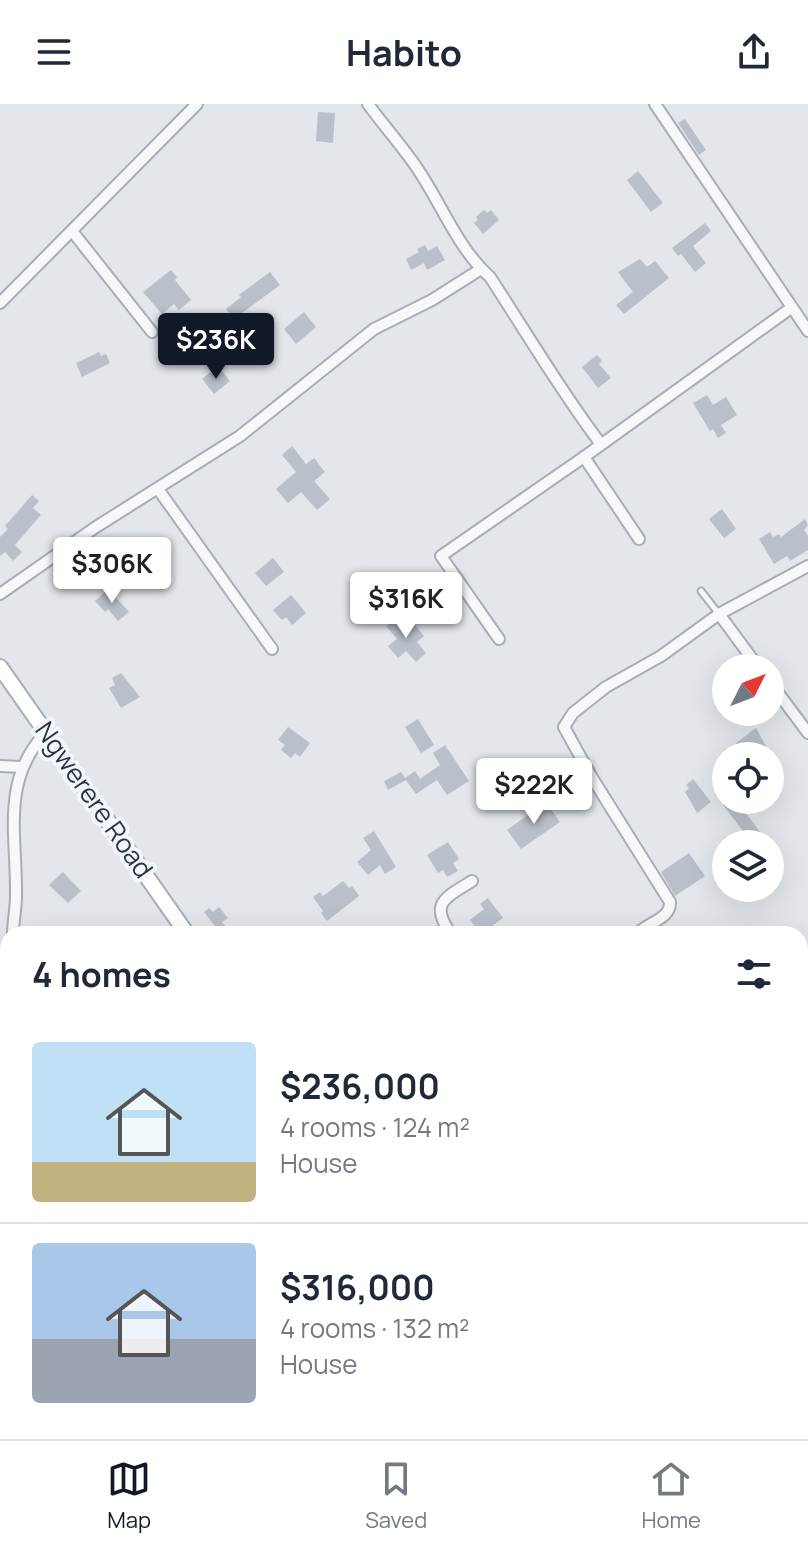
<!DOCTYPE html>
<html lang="en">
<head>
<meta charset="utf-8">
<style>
	:root { --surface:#fff; --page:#f2f2f3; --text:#1f2937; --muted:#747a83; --line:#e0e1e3; --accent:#111827 }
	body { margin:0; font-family:Manrope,sans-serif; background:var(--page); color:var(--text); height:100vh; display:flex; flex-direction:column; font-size:30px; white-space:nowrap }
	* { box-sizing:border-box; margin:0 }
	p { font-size:26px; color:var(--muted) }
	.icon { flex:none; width:44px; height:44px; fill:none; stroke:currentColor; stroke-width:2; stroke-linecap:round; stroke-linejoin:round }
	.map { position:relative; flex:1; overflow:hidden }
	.sheet { position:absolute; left:0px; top:822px; width:808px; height:514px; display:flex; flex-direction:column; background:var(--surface); border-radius:24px 24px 0 0; box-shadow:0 8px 32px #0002 }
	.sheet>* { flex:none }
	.needle { width:52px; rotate:48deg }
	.fabs { position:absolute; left:712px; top:550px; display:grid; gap:16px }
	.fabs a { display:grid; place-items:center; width:72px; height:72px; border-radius:50%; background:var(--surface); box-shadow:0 8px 32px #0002; font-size:40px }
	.price { position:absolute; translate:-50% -68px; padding:0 18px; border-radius:8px; background:#fff; color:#222; font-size:26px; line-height:52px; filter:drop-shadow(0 2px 4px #0008) }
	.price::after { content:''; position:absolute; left:50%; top:48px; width:24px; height:18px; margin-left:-12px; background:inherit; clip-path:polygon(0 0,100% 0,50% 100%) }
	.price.active { background:var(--accent); color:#fff }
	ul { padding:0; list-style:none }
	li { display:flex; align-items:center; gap:24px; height:200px; padding:0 32px }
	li+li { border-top:2px solid var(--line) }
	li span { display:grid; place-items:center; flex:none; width:224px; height:160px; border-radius:8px; color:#555 }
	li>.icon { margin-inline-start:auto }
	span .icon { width:96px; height:96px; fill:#fffc; stroke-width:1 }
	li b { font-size:34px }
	h2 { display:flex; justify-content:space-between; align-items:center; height:96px; padding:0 32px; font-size:34px }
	header { display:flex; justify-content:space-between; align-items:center; height:104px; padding:0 32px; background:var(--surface); font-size:36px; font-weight:700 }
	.tab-bar { display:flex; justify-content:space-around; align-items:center; height:112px; border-top:2px solid var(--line); background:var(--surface); font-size:22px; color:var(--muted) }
	.tab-bar a { display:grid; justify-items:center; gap:4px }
	.tab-bar .active { color:var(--accent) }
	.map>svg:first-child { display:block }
	.building { fill:#bac0ca }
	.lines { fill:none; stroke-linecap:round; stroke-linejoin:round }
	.service-casing { stroke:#a7aeb7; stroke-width:9 }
	.minor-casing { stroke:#a7aeb7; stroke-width:14 }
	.secondary-casing { stroke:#a7aeb7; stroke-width:18 }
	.service { stroke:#f6f8fa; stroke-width:5 }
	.minor { stroke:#f6f8fa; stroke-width:10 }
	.secondary { stroke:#fff; stroke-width:14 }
	.labels { text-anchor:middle; stroke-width:8; stroke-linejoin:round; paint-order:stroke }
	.street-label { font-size:26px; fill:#293546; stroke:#f3f6f9 }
</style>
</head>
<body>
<header><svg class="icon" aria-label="menu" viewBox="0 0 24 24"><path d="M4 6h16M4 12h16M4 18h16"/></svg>Habito<svg class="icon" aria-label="share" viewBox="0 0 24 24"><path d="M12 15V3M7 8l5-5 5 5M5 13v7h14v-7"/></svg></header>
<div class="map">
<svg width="808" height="1335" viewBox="0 0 808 1335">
	<rect width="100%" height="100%" fill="#e3e7ec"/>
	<g class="building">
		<polygon points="318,8 335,9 333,39 316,37"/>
		<polygon points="685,15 706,46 699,51 678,19"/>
		<polygon points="638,67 663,99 651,108 627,76"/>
		<polygon points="484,106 487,109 491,106 499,116 483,130 474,119 478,116 476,113"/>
		<polygon points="705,119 711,127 693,142 706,159 695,168 681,150 678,152 672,144"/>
		<polygon points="425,141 428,147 437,142 445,156 427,166 424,159 411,166 406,155 419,148 417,145"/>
		<polygon points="640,155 647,163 655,157 669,174 624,210 616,201 633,188 618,168"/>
		<polygon points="171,166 177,173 175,176 191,196 179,206 174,200 162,210 143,188"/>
		<polygon points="270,168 280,181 242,209 247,216 239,222 226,205 241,193 239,191"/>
		<polygon points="304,208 316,223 296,240 284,225"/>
		<polygon points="99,248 101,252 106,250 110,259 82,273 76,259"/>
		<polygon points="597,251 602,257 599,260 611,274 598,284 582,263"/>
		<polygon points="215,265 218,268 221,266 230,277 214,290 202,275"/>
		<polygon points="707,291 713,301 726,293 737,311 721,321 726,329 718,334 713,325 710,327 693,299"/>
		<polygon points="292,342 306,360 314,354 325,368 314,377 330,395 317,406 301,388 288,399 276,385 296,368 282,351"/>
		<polygon points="32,391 39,397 33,404 41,411 15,441 22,448 13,457 5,448 0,452 0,433 8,425 5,422"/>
		<polygon points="722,405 736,425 724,434 709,415"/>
		<polygon points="805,415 808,421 804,426 808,432 808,446 790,457 787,452 774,460 759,435 770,428 773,433 779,430 781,433"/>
		<polygon points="273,454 284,468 266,482 255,469"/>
		<polygon points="108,485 129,508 118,517 108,505 105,508 95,497"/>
		<polygon points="291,491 306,509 292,521 286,513 282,516 273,506"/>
		<polygon points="397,513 408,526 415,521 424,532 417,538 426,549 416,558 406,547 398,554 388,542 397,535 386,522"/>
		<polygon points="121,569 140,593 121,604 109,584 115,581 112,574"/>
		<polygon points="418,615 434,641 421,649 405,623"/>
		<polygon points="288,623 310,639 300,653 295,649 291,654 281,646 285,641 278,636"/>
		<polygon points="756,624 768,646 759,652 748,639 740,645 736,639"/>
		<polygon points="445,641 469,677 447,691 437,676 416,690 406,676 388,686 384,677 401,668 405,674 415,667 420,675 440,661 433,649"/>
		<polygon points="693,675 711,698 697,709 685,688 689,684 686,681"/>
		<polygon points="729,696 736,696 769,740 753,740 723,701"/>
		<polygon points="546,698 560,718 521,745 507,726"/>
		<polygon points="374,727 396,763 385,770 380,761 368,771 357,758 371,746 363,734"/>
		<polygon points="448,738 459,755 453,759 458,767 447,773 443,766 438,769 427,751"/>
		<polygon points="689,749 705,772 675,792 661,768"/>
		<polygon points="63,768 81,787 68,799 49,781"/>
		<polygon points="343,777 349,784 352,782 359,792 327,817 321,809 323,807 313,793 320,788 323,792"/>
		<polygon points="488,794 503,814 481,830 470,816 484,805 480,800"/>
		<polygon points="219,803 228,814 222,818 232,830 221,830 204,808 209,804 213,808"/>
	</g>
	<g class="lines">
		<defs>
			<g id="service">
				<polyline points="701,487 719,510"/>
				<polyline points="555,1335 563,1329"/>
			</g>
			<g id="minor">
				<path d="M368,0C384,22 402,42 417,64C441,99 458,145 490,173C526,228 560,286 600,339"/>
				<polyline points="655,0 808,227"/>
				<polyline points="72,127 152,228"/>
				<polyline points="0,199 197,0"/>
				<polyline points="158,385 272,545"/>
				<polyline points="639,435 584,353 791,204"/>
				<polyline points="0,490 96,423 240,332 374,225 432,196 481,165"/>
				<polyline points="719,510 759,564"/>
				<polyline points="499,535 441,452 584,353"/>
				<polyline points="770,578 808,629"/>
				<polyline points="0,662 22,663"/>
				<path d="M13,830C13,817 16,805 16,792C17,731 0,676 47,627"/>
				<path d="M451,830C429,799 445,794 472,777"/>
				<path d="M637,830C648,818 671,815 670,798L591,672L564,623L573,609L606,583L661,552L719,510L808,462"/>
				<polyline points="800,1004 808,998"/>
				<polyline points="0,1143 0,1086 8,980"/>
			</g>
			<g id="secondary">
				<polyline points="0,563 187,830"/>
				<polyline points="541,1328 546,1335"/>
			</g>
		</defs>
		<use href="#service" class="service-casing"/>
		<use href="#minor" class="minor-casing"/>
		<use href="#secondary" class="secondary-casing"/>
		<use href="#service" class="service"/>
		<use href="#minor" class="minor"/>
		<use href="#secondary" class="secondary"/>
	</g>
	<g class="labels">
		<g class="street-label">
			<text transform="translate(94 696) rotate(55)" y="9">Ngwerere Road</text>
		</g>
	</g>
</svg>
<div class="fabs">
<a><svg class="needle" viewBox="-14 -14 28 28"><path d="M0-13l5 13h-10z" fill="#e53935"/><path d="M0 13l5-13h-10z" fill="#747a83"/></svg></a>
<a><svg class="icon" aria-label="locate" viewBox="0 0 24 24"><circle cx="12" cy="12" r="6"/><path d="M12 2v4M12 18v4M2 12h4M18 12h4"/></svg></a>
<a><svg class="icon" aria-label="layers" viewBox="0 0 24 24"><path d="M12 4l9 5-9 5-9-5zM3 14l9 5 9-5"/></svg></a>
</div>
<b class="price active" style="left:216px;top:277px">$236K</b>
<b class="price" style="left:112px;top:501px">$306K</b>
<b class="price" style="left:406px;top:536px">$316K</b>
<b class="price" style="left:534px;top:722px">$222K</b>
<section class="sheet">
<h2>4 homes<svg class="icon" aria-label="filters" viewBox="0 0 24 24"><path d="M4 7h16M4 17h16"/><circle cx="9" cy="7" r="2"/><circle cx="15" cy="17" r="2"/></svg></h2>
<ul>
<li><span style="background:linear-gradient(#bfe0f5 75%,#c2b280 0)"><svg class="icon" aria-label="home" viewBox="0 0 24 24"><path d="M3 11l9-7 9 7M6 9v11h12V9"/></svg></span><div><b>$236,000</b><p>4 rooms · 124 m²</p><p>House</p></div></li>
<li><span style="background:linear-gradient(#a9c7e8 60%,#9aa5b1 0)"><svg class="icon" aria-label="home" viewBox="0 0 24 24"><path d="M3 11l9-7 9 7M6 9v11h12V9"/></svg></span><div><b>$316,000</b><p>4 rooms · 132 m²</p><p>House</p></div></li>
</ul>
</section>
</div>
<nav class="tab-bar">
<a class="active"><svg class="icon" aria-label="map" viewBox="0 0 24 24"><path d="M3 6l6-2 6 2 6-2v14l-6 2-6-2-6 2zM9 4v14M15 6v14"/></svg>Map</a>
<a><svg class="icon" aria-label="saved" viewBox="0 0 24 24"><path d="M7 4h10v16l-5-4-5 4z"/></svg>Saved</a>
<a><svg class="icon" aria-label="home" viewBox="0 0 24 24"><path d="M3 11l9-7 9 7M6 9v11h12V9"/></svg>Home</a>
</nav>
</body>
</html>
